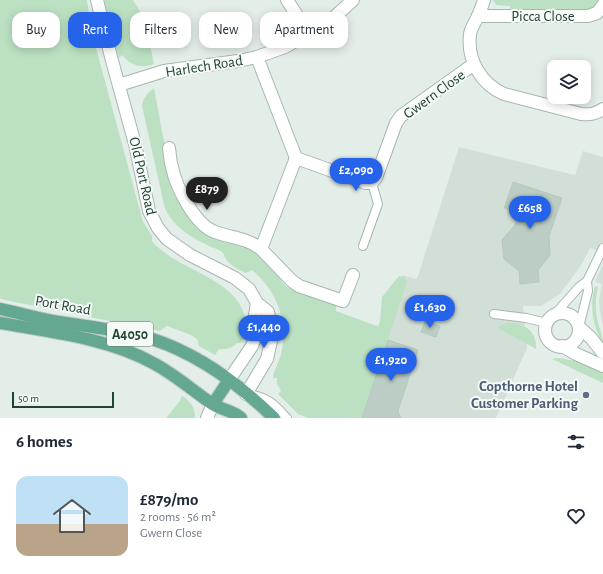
<!DOCTYPE html>
<html lang="en">
<head>
<meta charset="utf-8">
<style>
	:root { --surface:#fff; --page:#f2f2f3; --text:#1f2937; --muted:#747a83; --line:#e0e1e3; --accent:#2563eb }
	body { margin:0; font-family:"Alegreya Sans",sans-serif; background:var(--page); color:var(--text); height:100vh; display:flex; flex-direction:column; font-size:15px; white-space:nowrap }
	* { box-sizing:border-box; margin:0 }
	p { font-size:13px; color:var(--muted) }
	.icon { flex:none; width:22px; height:22px; fill:none; stroke:currentColor; stroke-width:2; stroke-linecap:round; stroke-linejoin:round }
	.map { position:relative; height:418px; overflow:hidden }
	.side { display:flex; flex-direction:column; background:var(--surface); flex:1 }
	.side>* { flex:none }
	.banner { position:absolute; left:12px; top:12px; width:400px; height:36px; display:flex; gap:8px }
	.tools { position:absolute; left:547px; top:60px; display:grid; gap:8px }
	.tools a { display:grid; place-items:center; width:44px; height:44px; border-radius:8px; background:var(--surface); box-shadow:0 2px 10px #0003; font-size:20px }
	.scale { position:absolute; left:12px; bottom:10px; width:102px; box-sizing:border-box; padding-left:4px; border:2px solid #214236; border-top:0; font-size:11px; line-height:14px; white-space:nowrap; color:#214236; -webkit-text-stroke:3px #f5faf7; paint-order:stroke }
	.price { position:absolute; translate:-50% -34px; padding:0 9px; border-radius:14px; background:var(--accent); color:#fff; font-size:13px; line-height:26px; filter:drop-shadow(0 1px 2px #0008) }
	.price::after { content:''; position:absolute; left:50%; top:24px; width:12px; height:9px; margin-left:-6px; background:inherit; clip-path:polygon(0 0,100% 0,50% 100%) }
	.price.selected { background:#222; color:#fff }
	ul { padding:0; list-style:none }
	li { display:flex; align-items:center; gap:12px; height:100px; padding:0 16px }
	li+li { border-top:1px solid var(--line) }
	li span { display:grid; place-items:center; flex:none; width:112px; height:80px; border-radius:12px; color:#555 }
	li>.icon { margin-inline-start:auto }
	span .icon { width:48px; height:48px; fill:#fffc; stroke-width:1 }
	li b { font-size:17px }
	h2 { display:flex; justify-content:space-between; align-items:center; height:48px; padding:0 16px; font-size:17px }
	.pill { padding:0 14px; border-radius:12px; background:var(--surface); box-shadow:0 2px 10px #0003; font-size:14px; line-height:36px }
	.pill.selected { background:var(--accent); color:#fff }
	.map>svg:first-child { display:block }
	.built { fill:#d2dfd7 }
	.green { fill:#bbe1c2 }
	.building { fill:#bbcdc4; stroke:#b5c9bf }
	.lines { fill:none; stroke-linecap:round; stroke-linejoin:round }
	.lane-casing { stroke:#a6b7b0; stroke-width:10 }
	.street-casing { stroke:#a6b7b0; stroke-width:14 }
	.primary-casing { stroke:#c1cac7; stroke-width:14 }
	.lane { stroke:#fff; stroke-width:8 }
	.street { stroke:#fff; stroke-width:12 }
	.primary { stroke:#64a891; stroke-width:12 }
	.service-dot { fill:#5c6f8a; stroke:#f5faf7; stroke-width:1.5 }
	.labels { text-anchor:middle; stroke-width:4; stroke-linejoin:round; paint-order:stroke }
	.shield { fill:#f5faf7; stroke:#617970; stroke-width:1 }
	.shield-label { font-size:14px; font-weight:bold; fill:#214236 }
	.street-label { font-size:15px; fill:#214236; stroke:#f5faf7 }
	.service-label { font-size:15px; font-weight:bold; fill:#4e5e75; stroke:#f5faf7; text-anchor:end }
</style>
</head>
<body>
<div class="map">
<svg width="603" height="418" viewBox="0 0 603 418">
	<rect width="100%" height="100%" fill="#e4eee9"/>
	<g class="built">
		<polygon points="459,147 575,175 583,151 603,157 603,253 590,248 582,264 560,294 541,306 523,306 527,348 496,418 349,418 384,328 402,275 417,279"/>
		<polygon points="603,264 603,325 600,312 599,300 602,284 595,282"/>
	</g>
	<g class="green">
		<path d="M0,0H87L92,33L143,222L152,236V241C177,272 241,277 246,323C247,330 245,337 241,343H237C233,348 225,350 219,349L215,355L199,346L197,339L191,335L167,326L160,331L0,299Z"/>
		<path d="M104,0H133L142,15L146,28L149,46L151,49L154,64C142,69 130,65 122,55L119,58Z"/>
		<polygon points="493,0 599,0 595,7 589,9 510,9 510,6 496,5"/>
		<path d="M154,88L168,163L166,167L185,210L253,250L277,275L278,274L282,282L287,287L332,302L336,305V311L374,325L378,326L380,322L382,297L399,276L404,277L407,282L362,418H308L298,414L278,394L281,391L277,384V378H273C274,370 279,362 281,354C289,322 277,291 252,270L246,273C237,269 229,265 224,256C224,255 224,254 223,253C221,250 213,248 209,246C190,237 175,228 165,209L142,106C143,98 147,93 154,88Z"/>
		<path d="M595,286L598,287C595,299 595,310 598,323C600,330 603,336 603,344C593,326 589,307 595,286Z"/>
		<path d="M506,323C523,323 537,329 536,349L498,328L501,325Z"/>
		<path d="M557,358C573,359 588,365 603,373V383L552,359Z"/>
		<path d="M183,396C191,403 195,407 195,418H166L180,401L181,397Z"/>
	</g>
	<g class="building">
		<polygon points="513,182 562,198 549,236 550,255 538,270 539,282 520,284 519,271 504,259 502,240 515,225 520,213 504,208"/>
		<polygon points="425,321 440,326 436,337 421,332"/>
		<polygon points="388,340 418,350 398,411 401,418 362,418"/>
	</g>
	<g class="lines">
		<defs>
			<g id="lane">
				<polyline points="363,246 378,204 372,183"/>
				<polyline points="494,314 526,318 547,323"/>
				<polyline points="554,315 579,287 587,281 603,248"/>
				<polyline points="579,327 588,291 587,281"/>
				<path d="M249,394C269,398 274,404 287,418"/>
			</g>
			<g id="street">
				<polyline points="97,0 111,57 135,144 149,211 158,228 167,239 190,255 235,278 249,289 257,303 268,312 271,326 271,341 267,359 246,394"/>
				<polyline points="287,0 309,34"/>
				<path d="M484,0C482,6 480,12 477,18C475,23 470,29 470,35C467,60 481,84 504,94L581,114C590,115 595,114 603,109"/>
				<polyline points="478,16 588,16 597,13 603,5"/>
				<polyline points="257,57 296,158 366,183 372,183 376,178 396,123 401,116 474,64"/>
				<polyline points="119,85 164,71 238,61 257,57 285,47 330,21 353,0"/>
				<path d="M169,148C170,154 170,161 172,167C176,187 195,225 215,232C232,238 247,238 261,249"/>
				<polyline points="296,158 261,249 292,281 299,286 343,301 353,275"/>
				<circle cx="562" cy="330" r="17"/>
				<polyline points="579,327 591,338 603,353"/>
				<polyline points="562,346 576,354 603,366"/>
				<polyline points="229,380 252,346 256,335 255,315 257,303"/>
				<polyline points="207,418 213,404"/>
			</g>
			<g id="primary">
				<path d="M0,309C20,313 39,319 59,322C90,327 122,330 152,339C198,354 240,385 274,418"/>
				<path d="M0,323C50,332 108,338 153,363C174,374 192,390 211,403C221,410 232,410 241,418"/>
				<polyline points="213,404 229,380"/>
			</g>
		</defs>
		<use href="#lane" class="lane-casing"/>
		<use href="#street" class="street-casing"/>
		<use href="#primary" class="primary-casing"/>
		<use href="#lane" class="lane"/>
		<use href="#street" class="street"/>
		<use href="#primary" class="primary"/>
	</g>
	<circle class="service-dot" cx="586" cy="395" r="4"/>
	<g class="labels">
		<rect class="shield" x="107" y="322" width="46" height="24" rx="3"/>
		<g class="shield-label">
			<text x="130" y="339">A4050</text>
		</g>
		<g class="street-label">
			<text x="543" y="21">Picca Close</text>
			<text transform="translate(204 66) rotate(-9)" y="5">Harlech Road</text>
			<text transform="translate(434 94) rotate(-36)" y="5">Gwern Close</text>
			<text transform="translate(143 176) rotate(77)" y="5">Old Port Road</text>
			<text transform="translate(63 305) rotate(10)" y="5">Port Road</text>
		</g>
		<g class="service-label">
			<text x="578" y="391">Copthorne Hotel<tspan x="578" dy="17">Customer Parking</tspan></text>
		</g>
	</g>
</svg>
<div class="tools">
<a><svg class="icon" aria-label="layers" viewBox="0 0 24 24"><path d="M12 4l9 5-9 5-9-5zM3 14l9 5 9-5"/></svg></a>
</div>
<div class="scale">50 m</div>
<b class="price" style="left:356px;top:192px">£2,090</b>
<b class="price selected" style="left:207px;top:211px">£879</b>
<b class="price" style="left:530px;top:230px">£658</b>
<b class="price" style="left:430px;top:329px">£1,630</b>
<b class="price" style="left:264px;top:349px">£1,440</b>
<b class="price" style="left:391px;top:382px">£1,920</b>
<div class="banner">
<a class="pill">Buy</a>
<a class="pill selected">Rent</a>
<a class="pill">Filters</a>
<a class="pill">New</a>
<a class="pill">Apartment</a>
</div>
</div>
<section class="side">
<h2>6 homes<svg class="icon" aria-label="filters" viewBox="0 0 24 24"><path d="M4 7h16M4 17h16"/><circle cx="9" cy="7" r="2"/><circle cx="15" cy="17" r="2"/></svg></h2>
<ul>
<li><span style="background:linear-gradient(#bfe0f5 60%,#b9a48a 0)"><svg class="icon" aria-label="home" viewBox="0 0 24 24"><path d="M3 11l9-7 9 7M6 9v11h12V9"/></svg></span><div><b>£879/mo</b><p>2 rooms · 56 m²</p><p>Gwern Close</p></div><svg class="icon" aria-label="heart" viewBox="0 0 24 24"><path d="M12 20l-8-8c-3-5 5-10 8-4 3-6 11-1 8 4z"/></svg></li>
</ul>
</section>
</body>
</html>
